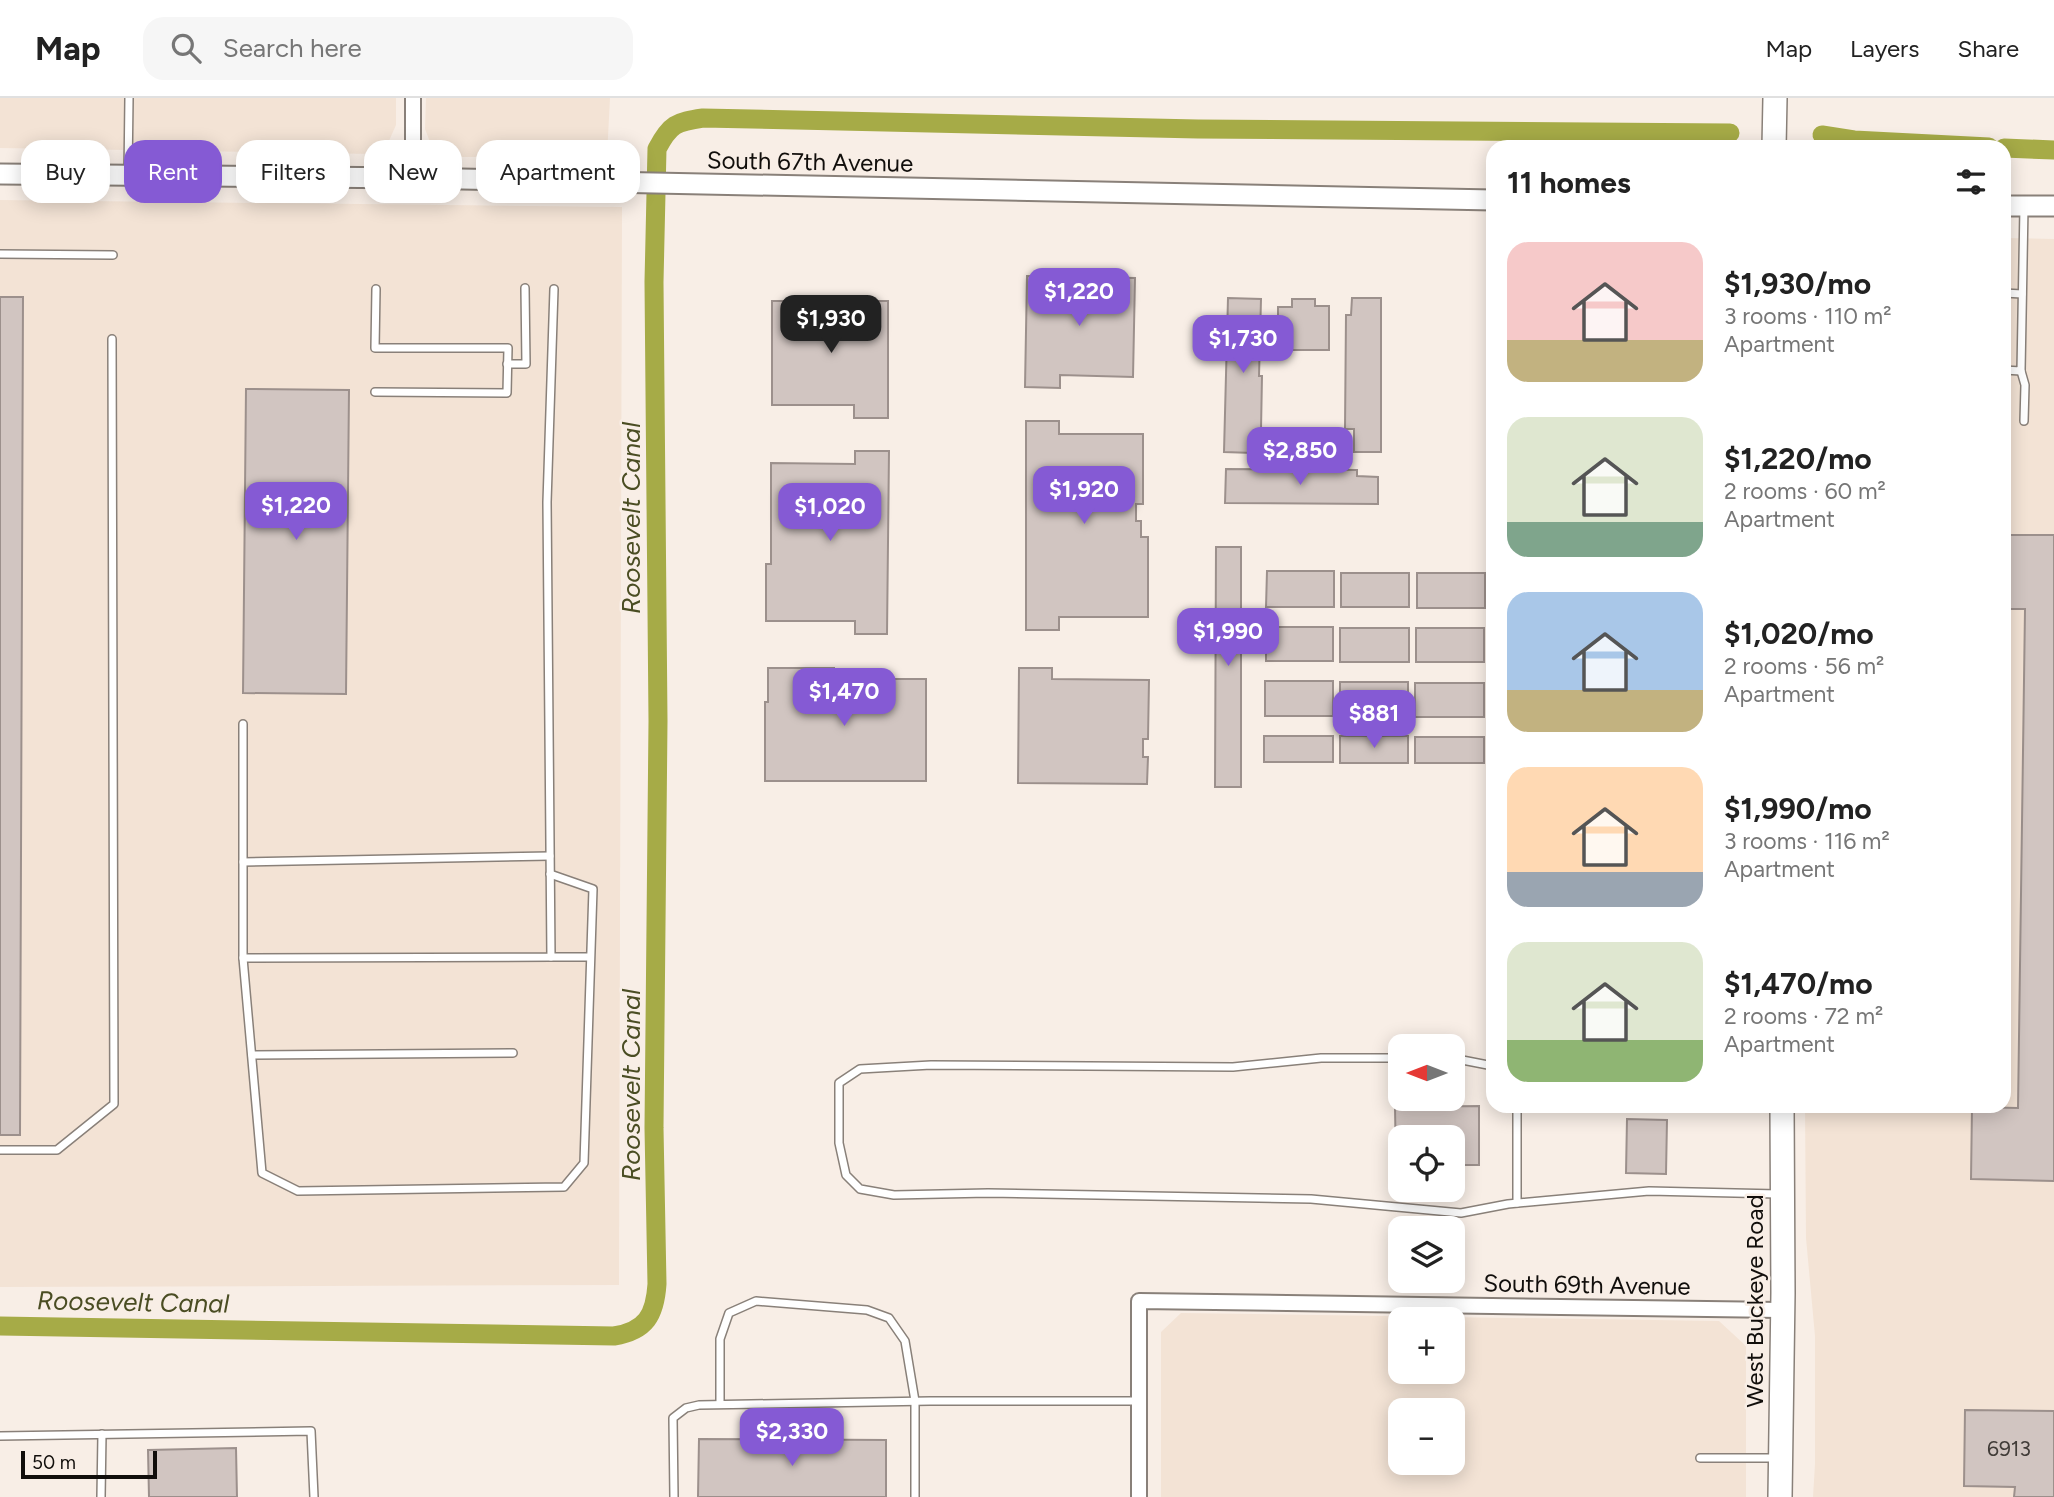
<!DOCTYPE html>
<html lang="en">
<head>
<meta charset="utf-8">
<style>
	:root { --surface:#fff; --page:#f6f6f6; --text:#222; --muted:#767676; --line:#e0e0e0; --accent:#855ad4 }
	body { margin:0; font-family:Figtree,sans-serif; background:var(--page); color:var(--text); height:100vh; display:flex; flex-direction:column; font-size:26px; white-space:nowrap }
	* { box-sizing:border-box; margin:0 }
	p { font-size:23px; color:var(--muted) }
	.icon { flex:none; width:38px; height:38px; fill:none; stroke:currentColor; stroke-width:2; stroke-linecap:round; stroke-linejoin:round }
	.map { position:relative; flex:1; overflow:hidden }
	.details { position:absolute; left:1486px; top:42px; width:525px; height:973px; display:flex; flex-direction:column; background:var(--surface); border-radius:21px; box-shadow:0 4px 18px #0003 }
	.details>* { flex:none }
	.guide { position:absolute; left:21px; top:42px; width:665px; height:63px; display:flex; gap:14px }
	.needle { width:46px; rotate:270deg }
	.fabs { position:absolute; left:1388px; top:936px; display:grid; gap:14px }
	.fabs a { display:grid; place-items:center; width:77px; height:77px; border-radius:14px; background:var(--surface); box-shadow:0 4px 18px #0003; font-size:35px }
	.scale { position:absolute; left:21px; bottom:18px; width:136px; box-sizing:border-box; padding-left:7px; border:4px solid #110e0b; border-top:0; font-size:19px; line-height:24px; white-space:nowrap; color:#110e0b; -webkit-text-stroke:5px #f8eee6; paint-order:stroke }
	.price { position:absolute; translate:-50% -60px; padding:0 16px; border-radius:14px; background:var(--accent); color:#fff; font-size:23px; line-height:46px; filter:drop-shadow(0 2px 4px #0008) }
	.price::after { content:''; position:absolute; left:50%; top:42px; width:21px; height:16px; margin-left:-10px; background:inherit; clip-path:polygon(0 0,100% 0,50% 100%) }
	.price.current { background:#222; color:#fff }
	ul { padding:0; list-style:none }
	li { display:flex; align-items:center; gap:21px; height:175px; padding:0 21px }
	li span { display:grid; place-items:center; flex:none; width:196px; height:140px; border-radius:21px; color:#555 }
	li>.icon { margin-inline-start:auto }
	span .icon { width:84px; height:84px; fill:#fffc; stroke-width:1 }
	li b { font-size:30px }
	h2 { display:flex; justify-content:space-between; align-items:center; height:84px; padding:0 21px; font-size:30px }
	.pill { padding:0 24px; border-radius:21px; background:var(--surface); box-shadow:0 4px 18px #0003; font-size:24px; line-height:63px }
	.pill.current { background:var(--accent); color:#fff }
	header { display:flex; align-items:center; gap:42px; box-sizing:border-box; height:98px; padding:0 35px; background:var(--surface); border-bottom:2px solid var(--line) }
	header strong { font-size:33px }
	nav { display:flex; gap:38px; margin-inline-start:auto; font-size:24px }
	.search { width:490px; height:63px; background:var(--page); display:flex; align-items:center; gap:18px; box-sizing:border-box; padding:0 24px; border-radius:21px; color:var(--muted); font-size:26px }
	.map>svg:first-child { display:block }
	.built { fill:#f3e3d5; fill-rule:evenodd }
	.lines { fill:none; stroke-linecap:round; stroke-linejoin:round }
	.canal { stroke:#a6ab47; stroke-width:19 }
	.building { fill:#d1c5c1; stroke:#9c908c; stroke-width:2 }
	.service-casing { stroke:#898079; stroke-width:10 }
	.minor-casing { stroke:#898079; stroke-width:18 }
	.secondary-casing { stroke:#898079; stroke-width:23 }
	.primary-casing { stroke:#898079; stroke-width:26 }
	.service { stroke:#fff; stroke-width:7 }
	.minor { stroke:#fff; stroke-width:14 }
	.secondary { stroke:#fff; stroke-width:19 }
	.primary { stroke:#fff; stroke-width:23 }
	.labels { text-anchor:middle; stroke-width:5; stroke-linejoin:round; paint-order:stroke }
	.number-label { font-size:21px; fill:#413c38 }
	.street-label { font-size:24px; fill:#110e0b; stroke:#f8eee6 }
	.water-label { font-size:26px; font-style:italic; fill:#4a4d23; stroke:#f8eee6 }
</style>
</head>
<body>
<header>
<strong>Map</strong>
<div class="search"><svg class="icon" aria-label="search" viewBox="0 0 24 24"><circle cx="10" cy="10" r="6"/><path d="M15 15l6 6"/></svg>Search here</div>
<nav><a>Map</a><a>Layers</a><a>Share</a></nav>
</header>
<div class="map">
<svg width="2054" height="1399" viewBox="0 0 2054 1399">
	<rect width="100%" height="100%" fill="#f8eee6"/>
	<g class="built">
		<polygon points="0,0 396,0 396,27 388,45 375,56 0,50"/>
		<polygon points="426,0 610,0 607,58 461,59 443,57 430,44 425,31"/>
		<polygon points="0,102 622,109 619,1187 0,1189"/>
		<polygon points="2004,140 2054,141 2054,1399 1813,1399 1815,1366 1815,1238 1806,1140 1805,1008 2004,1008"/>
		<path d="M1181,1215L1719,1223L1746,1248V1399H1161V1234ZM1400,1222H1452V1274H1400ZM1400,1312H1452V1365H1400Z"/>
	</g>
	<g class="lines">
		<g class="canal">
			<polyline points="1822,37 1854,42 1989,49"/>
			<polyline points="2004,50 2054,52"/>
			<path d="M0,1228L614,1238C646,1233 655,1217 657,1186L654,1030L658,623L654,184L657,51C670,26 676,24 703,20L1198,31L1730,35"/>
		</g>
	</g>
	<g class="building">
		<polygon points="1027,178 1135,180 1133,279 1060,277 1060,290 1025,289"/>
		<polygon points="0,199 23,199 20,1037 0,1037"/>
		<polygon points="1228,200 1261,201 1259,278 1262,278 1261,332 1254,332 1253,355 1224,354"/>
		<polygon points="1352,200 1381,200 1381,354 1354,354 1354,331 1345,331 1346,217 1351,217"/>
		<polygon points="1292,201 1315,201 1315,208 1329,208 1329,252 1278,252 1278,209 1292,209"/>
		<polygon points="772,203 888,203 888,320 854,320 854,307 772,307"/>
		<polygon points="246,291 349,292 346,596 243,595"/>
		<polygon points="1026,323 1059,323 1059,336 1143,336 1143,406 1136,406 1136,423 1141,423 1141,439 1148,439 1148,519 1059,519 1059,532 1026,532"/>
		<polygon points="855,353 889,353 887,536 855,536 855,523 766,523 766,466 771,466 771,365 855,366"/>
		<polygon points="1226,371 1357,372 1357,378 1378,379 1378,406 1225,405"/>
		<polygon points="2004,437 2054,437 2054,1083 1971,1081 1972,1009 2018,1010 2025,511 2004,511"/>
		<polygon points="1216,449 1241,449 1241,689 1215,689"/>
		<polygon points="1267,473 1334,473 1334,509 1266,509"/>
		<rect x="1341" y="475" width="68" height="34"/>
		<rect x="1417" y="475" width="68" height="35"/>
		<rect x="1266" y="529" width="67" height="34"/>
		<rect x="1340" y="530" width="69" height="34"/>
		<rect x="1416" y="530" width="68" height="34"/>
		<polygon points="768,570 834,570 834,581 926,581 926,683 765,683 765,604 768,604"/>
		<polygon points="1019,570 1052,570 1052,581 1149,582 1148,641 1143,641 1143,659 1148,659 1147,686 1018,685"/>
		<rect x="1265" y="583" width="68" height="35"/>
		<rect x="1340" y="584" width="68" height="35"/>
		<rect x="1415" y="585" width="69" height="34"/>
		<rect x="1264" y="638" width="69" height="26"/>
		<rect x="1340" y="638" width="68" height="27"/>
		<rect x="1415" y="639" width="69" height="26"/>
		<polygon points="1479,1008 1479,1067 1452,1067 1452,1040 1400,1040 1400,1068 1396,1068 1395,1009"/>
		<polygon points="1627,1021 1667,1022 1666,1076 1626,1075"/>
		<polygon points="1965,1312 2054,1313 2054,1399 2014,1399 2015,1389 1964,1388"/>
		<polygon points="699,1341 886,1342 886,1399 698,1399"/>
		<polygon points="236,1350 237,1399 149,1399 148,1352"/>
	</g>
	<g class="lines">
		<defs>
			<g id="service">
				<polyline points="128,77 129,0"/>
				<polyline points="0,156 113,157"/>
				<polyline points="2004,195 2022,196"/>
				<polyline points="507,266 526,266 525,190"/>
				<polyline points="2004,272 2021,273 2024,109"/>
				<polyline points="2021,273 2025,287 2024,323"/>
				<polyline points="375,294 507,295 508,250 375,250 376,191"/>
				<polyline points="243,626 243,860 551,859 547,404 554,191"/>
				<polyline points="243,764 550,758"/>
				<polyline points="551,859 590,859"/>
				<polyline points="243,860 262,1075 298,1093 564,1089 584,1065 593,791 550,776"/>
				<polyline points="252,957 513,955"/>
				<polyline points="1400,960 1321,960 1233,969 931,967 860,971 839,985 839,1045 846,1077 860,1091 894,1097 988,1095 1311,1101 1461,1115 1508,1106 1649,1093 1778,1096"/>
				<polyline points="1452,960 1493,968"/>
				<polyline points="1517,1008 1517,1105"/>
				<polyline points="0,1052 57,1052 114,1006 112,241"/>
				<polyline points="720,1306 720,1241 729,1215 756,1203 867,1212 889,1220 905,1243 915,1303 915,1399"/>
				<polyline points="0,1338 311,1333 314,1399"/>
				<polyline points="1700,1360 1776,1360"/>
				<polyline points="101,1399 102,1336"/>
				<polyline points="674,1399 673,1320 686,1310 699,1307 930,1303 1138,1303"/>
			</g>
			<g id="minor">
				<polyline points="413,80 413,0"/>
				<polyline points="1139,1399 1139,1203 1782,1212"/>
			</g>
			<g id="secondary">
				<polyline points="0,76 413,80 1493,102"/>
				<polyline points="2004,108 2054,108"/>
			</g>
			<g id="primary">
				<polyline points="1774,49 1775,0"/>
				<polyline points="1780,1399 1783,1195 1782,1008"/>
			</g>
		</defs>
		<use href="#service" class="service-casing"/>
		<use href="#minor" class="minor-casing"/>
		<use href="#secondary" class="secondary-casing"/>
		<use href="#primary" class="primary-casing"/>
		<use href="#service" class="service"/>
		<use href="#minor" class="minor"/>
		<use href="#secondary" class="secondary"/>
		<use href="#primary" class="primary"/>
	</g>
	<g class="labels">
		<g class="number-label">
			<text x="2009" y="1358">6913</text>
		</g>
		<g class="street-label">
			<text transform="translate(810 64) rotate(1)" y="8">South 67th Avenue</text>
			<text transform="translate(1587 1187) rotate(1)" y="8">South 69th Avenue</text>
			<text transform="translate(1755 1203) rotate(-90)" y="8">West Buckeye Road</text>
		</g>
		<g class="water-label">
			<text transform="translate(631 420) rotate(-90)" y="9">Roosevelt Canal</text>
			<text transform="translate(631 987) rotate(-90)" y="9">Roosevelt Canal</text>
			<text transform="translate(133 1204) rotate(1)" y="9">Roosevelt Canal</text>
		</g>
	</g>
</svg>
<div class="fabs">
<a><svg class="needle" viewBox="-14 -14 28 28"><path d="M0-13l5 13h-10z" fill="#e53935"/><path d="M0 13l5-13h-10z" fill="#767676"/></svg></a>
<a><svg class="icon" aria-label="locate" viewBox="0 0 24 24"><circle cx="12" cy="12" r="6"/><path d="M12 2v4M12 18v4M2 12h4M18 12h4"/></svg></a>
<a><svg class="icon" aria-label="layers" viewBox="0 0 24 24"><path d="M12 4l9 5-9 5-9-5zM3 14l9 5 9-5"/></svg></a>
<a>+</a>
<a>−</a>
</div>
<div class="scale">50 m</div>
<b class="price" style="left:1079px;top:230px">$1,220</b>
<b class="price current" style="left:831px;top:257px">$1,930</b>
<b class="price" style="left:1243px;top:277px">$1,730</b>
<b class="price" style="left:1300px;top:389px">$2,850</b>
<b class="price" style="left:1084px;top:428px">$1,920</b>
<b class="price" style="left:296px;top:444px">$1,220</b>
<b class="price" style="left:830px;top:445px">$1,020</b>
<b class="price" style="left:1228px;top:570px">$1,990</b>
<b class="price" style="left:844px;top:630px">$1,470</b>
<b class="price" style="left:1374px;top:652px">$881</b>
<b class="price" style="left:792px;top:1370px">$2,330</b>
<div class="guide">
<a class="pill">Buy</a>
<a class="pill current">Rent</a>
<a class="pill">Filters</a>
<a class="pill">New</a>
<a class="pill">Apartment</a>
</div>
<section class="details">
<h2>11 homes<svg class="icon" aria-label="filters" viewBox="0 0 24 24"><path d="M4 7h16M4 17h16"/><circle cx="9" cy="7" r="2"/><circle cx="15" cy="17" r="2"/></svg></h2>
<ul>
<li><span style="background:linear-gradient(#f6c9c9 70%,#c2b280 0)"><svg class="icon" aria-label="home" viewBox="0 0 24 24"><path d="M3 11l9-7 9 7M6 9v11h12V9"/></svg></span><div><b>$1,930/mo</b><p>3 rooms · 110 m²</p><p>Apartment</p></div></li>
<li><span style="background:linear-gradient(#dfe7d0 75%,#7fa58c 0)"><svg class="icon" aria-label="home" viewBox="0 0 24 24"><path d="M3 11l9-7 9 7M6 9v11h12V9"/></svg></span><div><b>$1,220/mo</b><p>2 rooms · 60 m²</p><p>Apartment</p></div></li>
<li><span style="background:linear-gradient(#a9c7e8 70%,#c2b280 0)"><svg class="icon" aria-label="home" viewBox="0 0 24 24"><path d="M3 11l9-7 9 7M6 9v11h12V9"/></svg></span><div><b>$1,020/mo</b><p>2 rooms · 56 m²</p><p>Apartment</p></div></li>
<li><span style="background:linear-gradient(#ffd9b3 75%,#9aa5b1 0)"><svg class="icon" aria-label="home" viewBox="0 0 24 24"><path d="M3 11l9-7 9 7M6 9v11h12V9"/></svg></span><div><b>$1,990/mo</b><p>3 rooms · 116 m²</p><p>Apartment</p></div></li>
<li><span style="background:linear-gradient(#dfe7d0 70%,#8fb573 0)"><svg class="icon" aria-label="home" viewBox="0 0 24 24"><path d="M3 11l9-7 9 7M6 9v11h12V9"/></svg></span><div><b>$1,470/mo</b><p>2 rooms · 72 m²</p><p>Apartment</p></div></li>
</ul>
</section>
</div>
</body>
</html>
